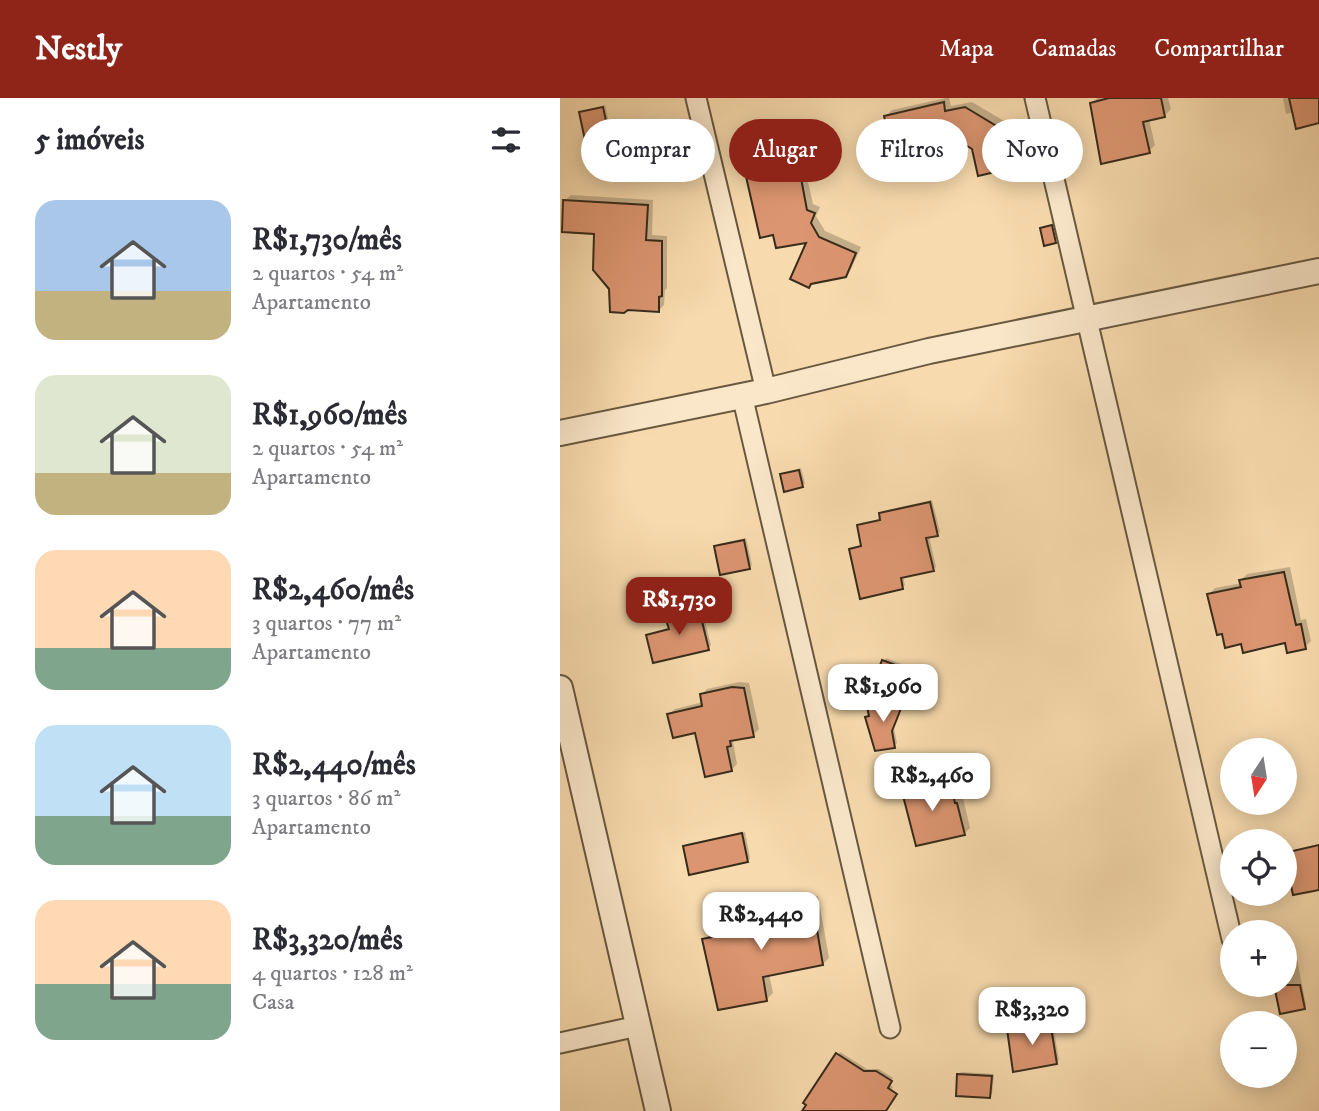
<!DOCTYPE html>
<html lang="pt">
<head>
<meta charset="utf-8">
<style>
	:root { --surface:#fff; --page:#f2f2f3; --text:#2b2b33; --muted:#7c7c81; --accent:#8f2418 }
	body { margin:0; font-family:"IM FELL DW Pica",serif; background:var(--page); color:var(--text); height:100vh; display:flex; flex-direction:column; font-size:26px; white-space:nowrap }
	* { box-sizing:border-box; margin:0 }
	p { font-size:23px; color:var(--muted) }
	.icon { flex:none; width:38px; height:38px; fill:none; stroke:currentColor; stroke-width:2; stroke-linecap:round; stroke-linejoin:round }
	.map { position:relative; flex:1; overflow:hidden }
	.panel { display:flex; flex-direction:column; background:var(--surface); width:560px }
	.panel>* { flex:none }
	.guide { position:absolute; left:21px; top:21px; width:632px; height:63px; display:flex; gap:14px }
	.needle { width:46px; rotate:192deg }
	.fabs { position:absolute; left:660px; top:640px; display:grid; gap:14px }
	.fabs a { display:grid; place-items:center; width:77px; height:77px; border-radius:50%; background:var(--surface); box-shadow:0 4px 18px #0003; font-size:35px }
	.price { position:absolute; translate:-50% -60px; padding:0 16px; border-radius:14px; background:#fff; color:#222; font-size:23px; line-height:46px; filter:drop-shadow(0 2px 4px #0008) }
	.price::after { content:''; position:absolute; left:50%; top:42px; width:21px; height:16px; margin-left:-10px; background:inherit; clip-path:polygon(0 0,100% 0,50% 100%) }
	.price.active { background:var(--accent); color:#fff }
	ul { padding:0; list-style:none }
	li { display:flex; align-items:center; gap:21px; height:175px; padding:0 35px }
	li span { display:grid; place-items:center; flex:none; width:196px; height:140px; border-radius:21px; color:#555 }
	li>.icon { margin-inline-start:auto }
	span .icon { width:84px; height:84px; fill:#fffc; stroke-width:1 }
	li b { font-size:30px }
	h2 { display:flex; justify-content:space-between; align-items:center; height:84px; padding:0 35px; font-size:30px }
	.tag { padding:0 24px; border-radius:32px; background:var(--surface); box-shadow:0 4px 18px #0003; font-size:24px; line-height:63px }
	.tag.active { background:var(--accent); color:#fff }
	header { display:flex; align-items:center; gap:42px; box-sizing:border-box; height:98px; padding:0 35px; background:var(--accent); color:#fff }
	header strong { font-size:33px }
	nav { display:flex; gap:38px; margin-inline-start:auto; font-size:24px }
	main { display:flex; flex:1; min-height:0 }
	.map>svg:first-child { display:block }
	.shadow { fill:#0003 }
	.building { fill:#db9570; stroke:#382c1c; stroke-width:2 }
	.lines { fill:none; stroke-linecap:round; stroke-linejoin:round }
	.minor-casing { stroke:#685840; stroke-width:23 }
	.tertiary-casing { stroke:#685840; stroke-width:28 }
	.minor { stroke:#fae7ca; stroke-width:19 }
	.tertiary { stroke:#fae7ca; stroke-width:24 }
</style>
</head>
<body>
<header>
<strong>Nestly</strong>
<nav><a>Mapa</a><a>Camadas</a><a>Compartilhar</a></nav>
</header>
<main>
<section class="panel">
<h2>5 imóveis<svg class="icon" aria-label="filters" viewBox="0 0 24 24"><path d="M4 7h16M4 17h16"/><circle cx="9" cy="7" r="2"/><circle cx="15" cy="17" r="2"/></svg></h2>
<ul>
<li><span style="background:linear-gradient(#a9c7e8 65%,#c2b280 0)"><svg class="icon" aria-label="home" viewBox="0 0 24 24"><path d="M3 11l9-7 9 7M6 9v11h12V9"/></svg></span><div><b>R$1,730/mês</b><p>2 quartos · 54 m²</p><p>Apartamento</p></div></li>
<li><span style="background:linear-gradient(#dfe7d0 70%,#c2b280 0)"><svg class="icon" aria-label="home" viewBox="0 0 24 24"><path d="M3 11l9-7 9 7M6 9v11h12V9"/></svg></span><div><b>R$1,960/mês</b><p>2 quartos · 54 m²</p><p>Apartamento</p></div></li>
<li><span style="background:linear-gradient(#ffd9b3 70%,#7fa58c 0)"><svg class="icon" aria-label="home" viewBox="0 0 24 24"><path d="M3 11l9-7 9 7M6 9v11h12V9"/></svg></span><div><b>R$2,460/mês</b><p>3 quartos · 77 m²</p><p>Apartamento</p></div></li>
<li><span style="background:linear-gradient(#bfe0f5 65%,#7fa58c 0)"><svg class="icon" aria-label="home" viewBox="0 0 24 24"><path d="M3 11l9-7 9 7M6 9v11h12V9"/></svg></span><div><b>R$2,440/mês</b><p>3 quartos · 86 m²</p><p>Apartamento</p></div></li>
<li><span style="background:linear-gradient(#ffd9b3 60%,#7fa58c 0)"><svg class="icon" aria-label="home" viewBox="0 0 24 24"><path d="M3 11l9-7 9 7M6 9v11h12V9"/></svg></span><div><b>R$3,320/mês</b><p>4 quartos · 128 m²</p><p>Casa</p></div></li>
</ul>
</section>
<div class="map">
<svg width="759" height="1013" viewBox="0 0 759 1013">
	<rect width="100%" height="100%" fill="#f7daad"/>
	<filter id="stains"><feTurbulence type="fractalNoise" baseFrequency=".00286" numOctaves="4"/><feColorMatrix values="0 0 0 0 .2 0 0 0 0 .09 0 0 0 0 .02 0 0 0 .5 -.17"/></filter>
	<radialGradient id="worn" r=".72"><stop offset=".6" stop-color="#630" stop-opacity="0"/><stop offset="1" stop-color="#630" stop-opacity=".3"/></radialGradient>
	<g class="shadow">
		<polygon points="386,0 389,0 391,8 412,4 444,23 453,63 447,69 395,38 326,18 332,12"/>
		<polygon points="537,0 608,0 611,11 605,17 589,21 595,47 589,53 532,5"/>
		<polygon points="723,0 759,0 734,14 726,16"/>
		<polygon points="45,7 55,51 52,54 21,15"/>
		<polygon points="230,47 237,77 246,75 253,106 260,109 256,118 265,133 301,149 291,171 285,177 249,143 215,135 184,61 190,55"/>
		<polygon points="11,97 93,102 92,137 107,138 107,190 105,192 104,207 98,213 50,191 35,135 4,103"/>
		<polygon points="494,125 498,140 495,143 482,130"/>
		<polygon points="241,370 245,385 242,388 222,377"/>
		<polygon points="372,402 380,434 369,438 376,469 373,471 343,478 345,487 342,489 291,452 303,447 298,428 301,425 322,421 321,416 323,413"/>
		<polygon points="186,440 192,467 189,470 156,449 159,446"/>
		<polygon points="730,469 741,522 746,521 751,543 745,549 726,543 682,544 649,496 655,490 682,485 681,482 687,476"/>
		<polygon points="141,509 151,547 148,550 88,537 110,530 107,519 110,517"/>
		<polygon points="326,560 357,572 346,595 316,582"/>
		<polygon points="179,584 189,585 199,631 193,637 176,640 173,644 177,666 171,672 137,633 109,616 115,611 143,604 142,596 147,591"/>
		<polygon points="345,602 334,630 337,645 334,648 307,619 310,617 309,610 311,607"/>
		<polygon points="377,679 379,685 396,682 401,700 403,700 410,730 404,736 343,690 349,684"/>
		<polygon points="697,705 724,705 724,706 722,709 698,713"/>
		<polygon points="185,734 190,760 188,762 124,749 127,746"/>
		<polygon points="759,746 759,790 726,755 729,753"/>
		<polygon points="258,798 269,860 263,866 209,876 213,895 207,901 144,842 150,836 158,834 170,820 196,814 204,810"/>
		<polygon points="737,861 746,907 744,909 724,887 724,863"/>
		<polygon points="492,922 499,962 496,965 448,932 451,929"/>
		<polygon points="280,954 307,971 319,971 333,980 329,987 333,989 318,1013 249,1013"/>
		<polygon points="401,974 434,976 432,996 430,999 399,977"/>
	</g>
	<g class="building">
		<polygon points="549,0 601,0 605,19 583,24 590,55 541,66 530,5"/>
		<polygon points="729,0 759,0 759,25 736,31"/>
		<polygon points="384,4 385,13 405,9 438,29 448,71 418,78 412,51 395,40 332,54 324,18"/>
		<polygon points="43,9 53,55 29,61 19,14"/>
		<polygon points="224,52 231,82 241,80 247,112 255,115 251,125 259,139 296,155 286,179 251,186 249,190 230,181 246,145 216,150 213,137 200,140 182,61"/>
		<polygon points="3,102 88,107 86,142 102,143 102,198 99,199 99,214 68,212 64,215 50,214 49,191 33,172 34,136 2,134"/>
		<polygon points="492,127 496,145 484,148 480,130"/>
		<polygon points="239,372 243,389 224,394 220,376"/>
		<polygon points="370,404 378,438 366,440 374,473 341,480 343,491 300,501 289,451 301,448 297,427 320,422 319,415"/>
		<polygon points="184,442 190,471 160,477 154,448"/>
		<polygon points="724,474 736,527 741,526 746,551 727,555 725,545 683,555 681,546 665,550 662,536 657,537 647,496 681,489 679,482"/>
		<polygon points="139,511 149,552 93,565 86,537 109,531 105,519"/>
		<polygon points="322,562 355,574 346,597 314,583"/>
		<polygon points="172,589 184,590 194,639 170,643 171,648 167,649 172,673 145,679 135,635 113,640 107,616 142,608 140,596"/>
		<polygon points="344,603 332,633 335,650 315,653 305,619 309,618 307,609"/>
		<polygon points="371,684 373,690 391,687 395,705 397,705 405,737 356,748 341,690"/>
		<polygon points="182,735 188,764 129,777 123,748"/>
		<polygon points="759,747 759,792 733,797 724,755"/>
		<polygon points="252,803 263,867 203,879 207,903 158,912 142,841 152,839 162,826 188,820 196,815"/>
		<polygon points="714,887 740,887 745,911 720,916"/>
		<polygon points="490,923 497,966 453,974 447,931"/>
		<polygon points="276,955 304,973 316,973 332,983 328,990 337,996 326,1013 242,1013 246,1007 243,1005"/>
		<polygon points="397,976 432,978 430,1000 396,998"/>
	</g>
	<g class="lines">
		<defs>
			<g id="minor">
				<polyline points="136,0 206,293"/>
				<polyline points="475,0 672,841"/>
				<polyline points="182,297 330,930"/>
				<polyline points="0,945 78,928"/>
			</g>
			<g id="tertiary">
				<polyline points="0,335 206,293 369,253 759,173"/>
				<polyline points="0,590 98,1013"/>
			</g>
		</defs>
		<use href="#minor" class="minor-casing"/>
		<use href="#tertiary" class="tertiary-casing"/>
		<use href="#minor" class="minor"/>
		<use href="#tertiary" class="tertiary"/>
	</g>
	<rect width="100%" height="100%" filter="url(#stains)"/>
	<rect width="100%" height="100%" fill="url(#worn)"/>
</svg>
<div class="fabs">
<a><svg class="needle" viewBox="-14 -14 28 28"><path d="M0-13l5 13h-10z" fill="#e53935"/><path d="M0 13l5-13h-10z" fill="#7c7c81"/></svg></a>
<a><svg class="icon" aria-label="locate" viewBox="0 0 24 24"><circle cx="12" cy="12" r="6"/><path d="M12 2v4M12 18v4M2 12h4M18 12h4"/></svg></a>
<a>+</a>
<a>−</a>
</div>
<b class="price active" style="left:119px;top:539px">R$1,730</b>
<b class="price" style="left:323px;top:626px">R$1,960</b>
<b class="price" style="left:372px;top:715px">R$2,460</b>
<b class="price" style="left:201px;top:854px">R$2,440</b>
<b class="price" style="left:472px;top:949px">R$3,320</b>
<div class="guide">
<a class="tag">Comprar</a>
<a class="tag active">Alugar</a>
<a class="tag">Filtros</a>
<a class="tag">Novo</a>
</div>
</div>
</main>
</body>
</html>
